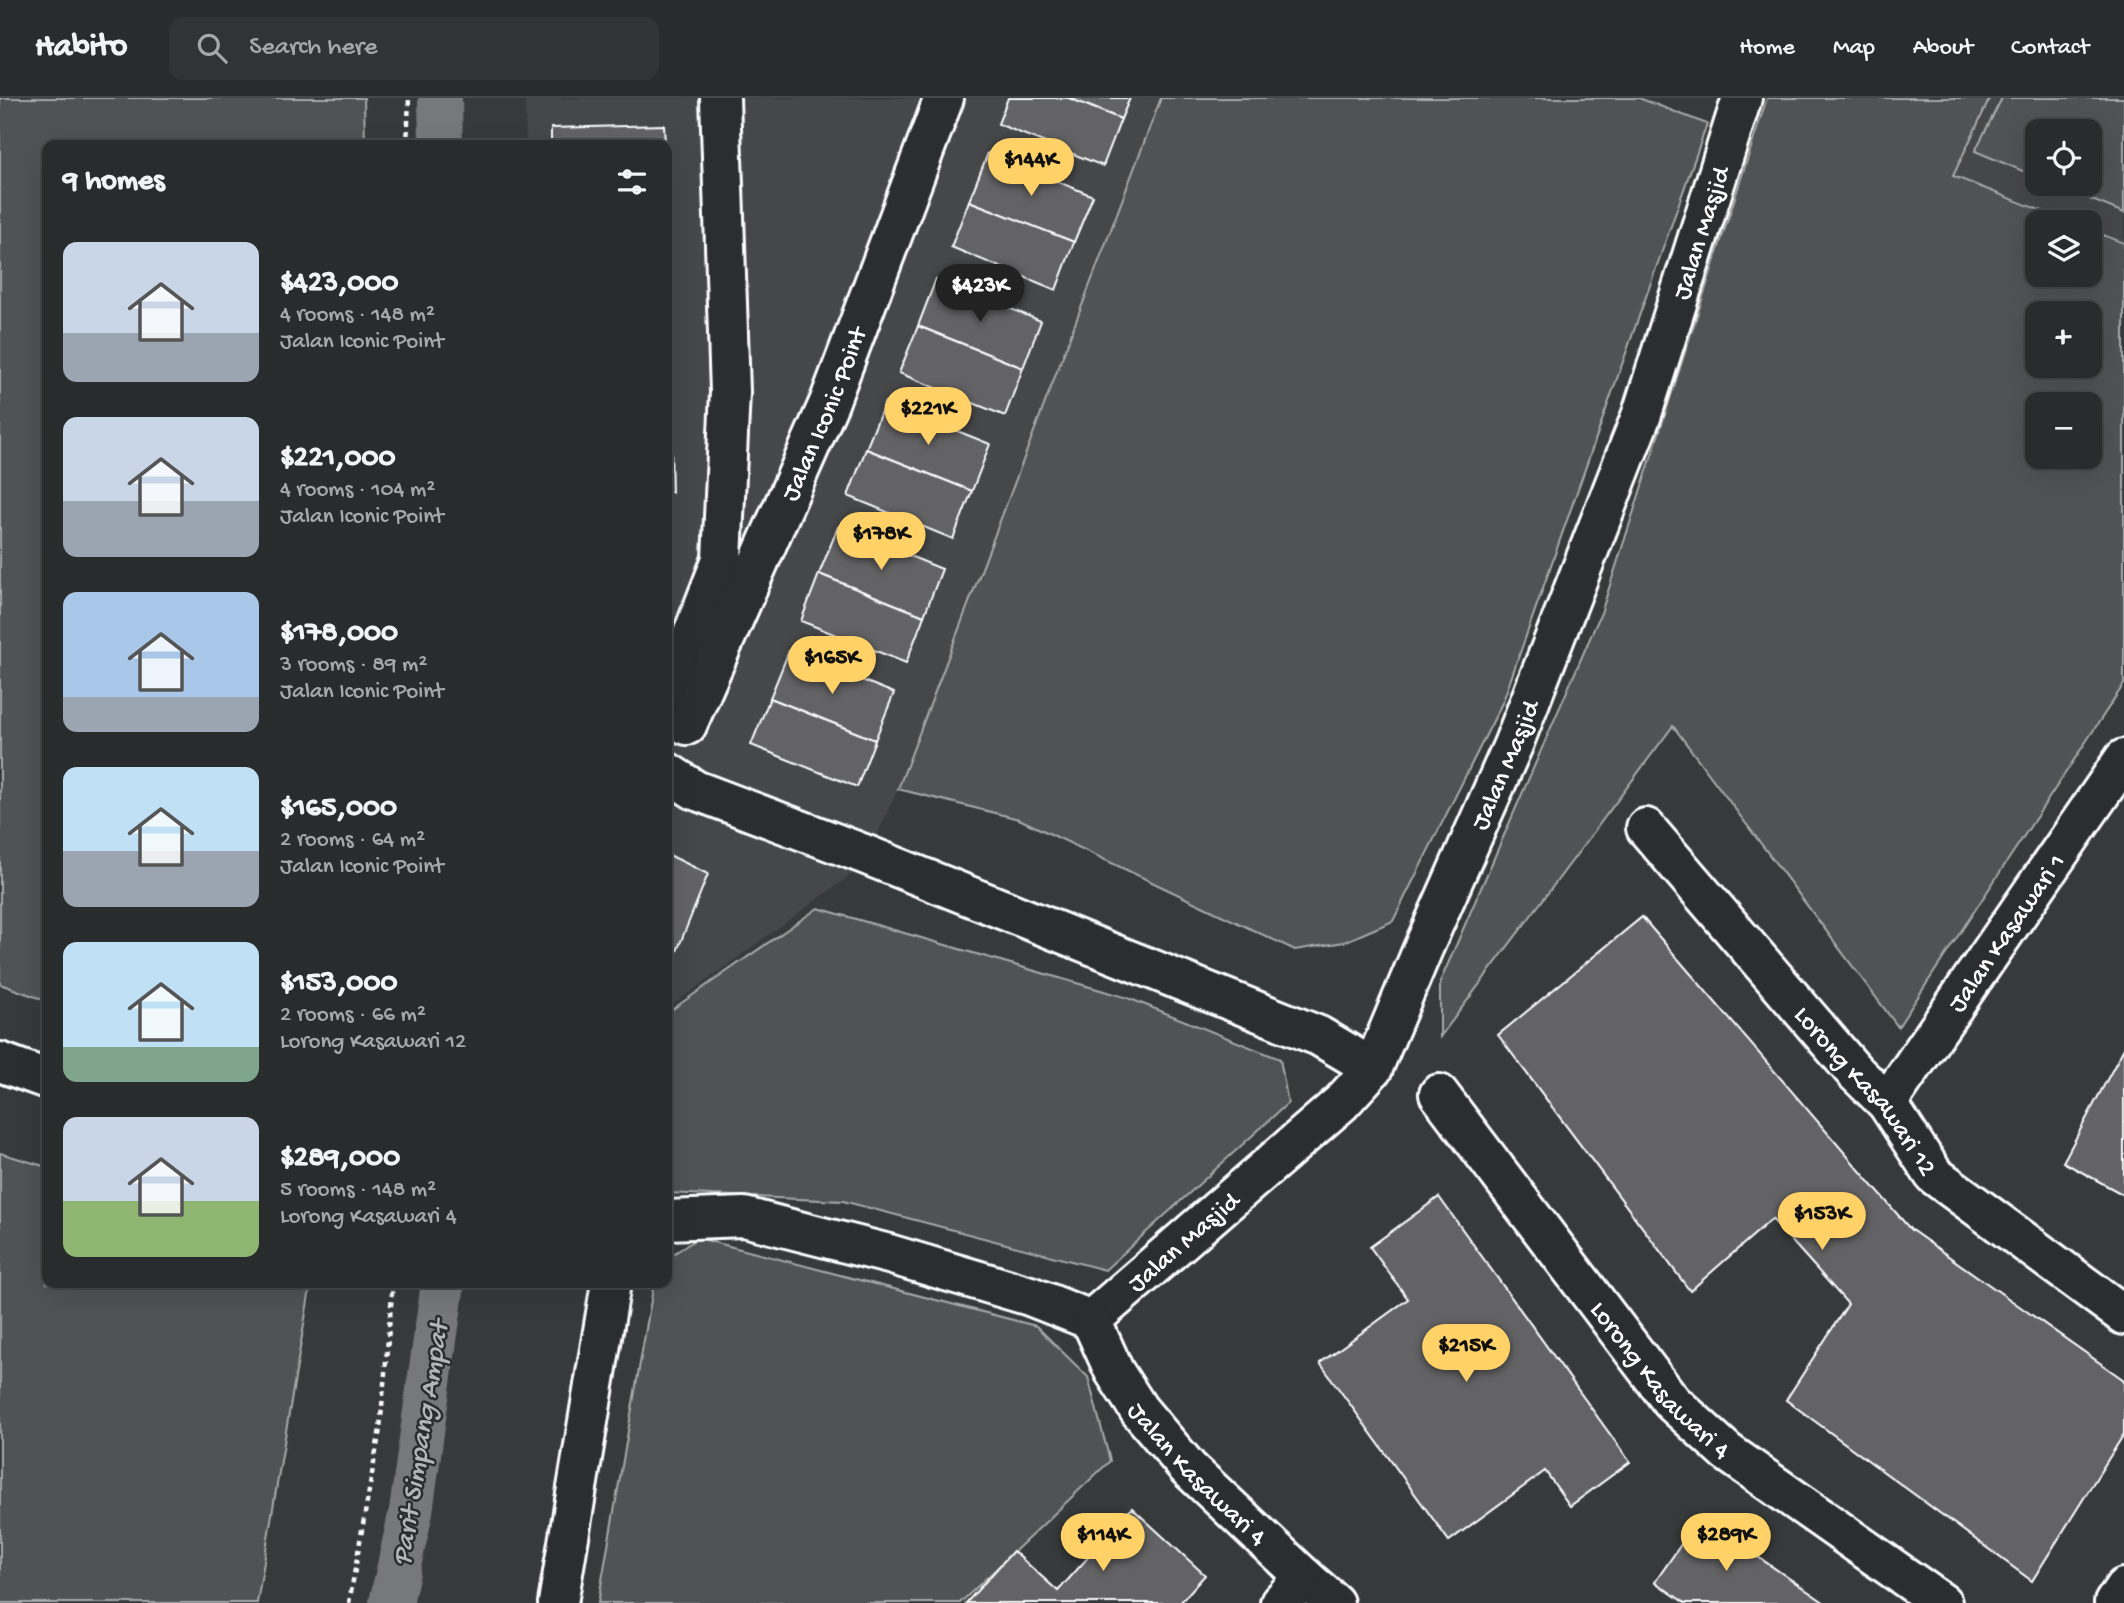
<!DOCTYPE html>
<html lang="en">
<head>
<meta charset="utf-8">
<style>
	:root { --surface:#292c2c; --page:#313434; --text:#f1f3f6; --muted:#a5a7a9; --line:#454848; --accent:#ffd166 }
	body { margin:0; font-family:"Gochi Hand",sans-serif; background:var(--page); color:var(--text); height:100vh; display:flex; flex-direction:column; font-size:26px; white-space:nowrap }
	* { box-sizing:border-box; margin:0 }
	p { font-size:23px; color:var(--muted) }
	.icon { flex:none; width:38px; height:38px; fill:none; stroke:currentColor; stroke-width:2; stroke-linecap:round; stroke-linejoin:round }
	.map { position:relative; flex:1; overflow:hidden }
	.panel { position:absolute; left:42px; top:42px; width:630px; height:1148px; display:flex; flex-direction:column; background:var(--surface); border-radius:14px; box-shadow:0 7px 28px #0002,0 0 0 2px var(--line) }
	.panel>* { flex:none }
	.fabs { position:absolute; left:2025px; top:21px; display:grid; gap:14px }
	.fabs a { display:grid; place-items:center; width:77px; height:77px; border-radius:14px; background:var(--surface); box-shadow:0 7px 28px #0002,0 0 0 2px var(--line); font-size:35px }
	.price { position:absolute; translate:-50% -60px; padding:0 16px; border-radius:24px; background:var(--accent); color:#111; font-size:23px; line-height:46px; filter:drop-shadow(0 2px 4px #0008) }
	.price::after { content:''; position:absolute; left:50%; top:42px; width:21px; height:16px; margin-left:-10px; background:inherit; clip-path:polygon(0 0,100% 0,50% 100%) }
	.price.current { background:#222; color:#fff }
	ul { padding:0; list-style:none }
	li { display:flex; align-items:center; gap:21px; height:175px; padding:0 21px }
	li span { display:grid; place-items:center; flex:none; width:196px; height:140px; border-radius:14px; color:#555 }
	li>.icon { margin-inline-start:auto }
	span .icon { width:84px; height:84px; fill:#fffc; stroke-width:1 }
	li b { font-size:30px }
	h2 { display:flex; justify-content:space-between; align-items:center; height:84px; padding:0 21px; font-size:30px }
	header { display:flex; align-items:center; gap:42px; box-sizing:border-box; height:98px; padding:0 35px; background:var(--surface); border-bottom:2px solid var(--line) }
	header strong { font-size:33px }
	nav { display:flex; gap:38px; margin-inline-start:auto; font-size:24px }
	.search { width:490px; height:63px; background:var(--page); display:flex; align-items:center; gap:18px; box-sizing:border-box; padding:0 24px; border-radius:14px; color:var(--muted); font-size:26px }
	.map>svg:first-child { display:block }
	.built { fill:#444748; fill-rule:evenodd }
	.green { fill:#505354; stroke:#a8a9aa; stroke-width:2; fill-rule:evenodd }
	.lines { fill:none; stroke-linecap:round; stroke-linejoin:round }
	.canal { stroke:#767879; stroke-width:44 }
	.building { fill:#636465; stroke:#fff; stroke-width:2 }
	.minor-casing { stroke:#fff; stroke-width:44 }
	.path { stroke:#fff; stroke-width:4.5; stroke-dasharray:5 5; stroke-linecap:butt }
	.minor { stroke:#2a2d2e; stroke-width:38 }
	.labels { text-anchor:middle; stroke-width:5; stroke-linejoin:round; paint-order:stroke }
	.street-label { font-size:26px; fill:#fff; stroke:#2a2d2e }
	.water-label { font-size:28px; font-style:italic; fill:#b4b5b5; stroke:#2a2d2e }
</style>
</head>
<body>
<header>
<strong>Habito</strong>
<div class="search"><svg class="icon" aria-label="search" viewBox="0 0 24 24"><circle cx="10" cy="10" r="6"/><path d="M15 15l6 6"/></svg>Search here</div>
<nav><a>Home</a><a>Map</a><a>About</a><a>Contact</a></nav>
</header>
<div class="map">
<svg width="2124" height="1505" viewBox="0 0 2124 1505">
	<rect width="100%" height="100%" fill="#373a3b"/>
	<filter id="ink" filterUnits="userSpaceOnUse"><feTurbulence type="fractalNoise" baseFrequency=".0143" numOctaves="2"/><feDisplacementMap in="SourceGraphic" scale="14" xChannelSelector="R" yChannelSelector="G"/><feConvolveMatrix kernelMatrix="1 2 1 2 8 2 1 2 1" color-interpolation-filters="sRGB"/></filter>
	<g filter="url(#ink)">
		<g class="built">
			<polygon points="525,0 1161,0 898,691 863,768 667,911 667,47 526,47"/>
			<path d="M1990,0H2124V145L2090,132V124H2070L1953,78ZM2037,33H2090V86H2037Z"/>
		</g>
		<g class="green">
			<polygon points="0,0 364,0 365,47 47,47 47,903 0,886"/>
			<polygon points="1161,0 1639,0 1707,26 1503,603 1393,823 1344,844 1295,852 1019,721 898,691"/>
			<path d="M1767,0H1990L1953,78L2070,124H2037V177H2090V132L2124,145V586L1898,929L1673,628L1440,939V884L1601,515ZM2037,215H2090V268H2037ZM2090,306V359H2037V306Z"/>
			<polygon points="2002,0 2124,0 2124,115 2053,86 2090,86 2090,33 2037,33 2037,79 1975,53"/>
			<polygon points="818,810 1128,900 1280,961 1288,1005 1105,1172 843,1103 667,1095 667,915"/>
			<polygon points="0,1055 47,1069 47,1185 311,1185 257,1505 0,1505"/>
			<polygon points="698,1140 1036,1228 1088,1279 1110,1363 960,1505 598,1505 654,1185 667,1185 667,1160"/>
		</g>
		<g class="lines">
			<g class="canal">
				<polyline points="440,0 441,47"/>
				<polyline points="391,1505 411,1413 443,1185"/>
			</g>
		</g>
		<g class="building">
			<polygon points="1008,0 1069,0 1121,21 1103,68 998,26"/>
			<polygon points="1069,0 1130,0 1121,21"/>
			<polygon points="664,27 665,47 551,47 551,30"/>
			<polygon points="988,55 1093,98 1074,144 969,103"/>
			<polygon points="969,103 1074,144 1056,192 951,149"/>
			<polygon points="936,181 1041,223 1023,270 918,228"/>
			<polygon points="918,228 1023,270 1005,318 899,275"/>
			<polygon points="667,293 669,293 671,344 667,344"/>
			<polygon points="885,304 990,346 972,393 866,351"/>
			<polygon points="667,344 671,344 672,394 667,394"/>
			<polygon points="866,351 972,393 953,441 848,398"/>
			<polygon points="838,429 942,471 924,518 819,476"/>
			<polygon points="819,476 924,518 906,565 801,523"/>
			<polygon points="789,553 894,595 875,642 770,600"/>
			<polygon points="770,600 875,642 857,689 751,647"/>
			<polygon points="667,756 708,776 667,878"/>
			<polygon points="1642,819 1910,1131 2124,1282 2124,1336 2032,1483 1786,1302 1848,1206 1772,1121 1690,1193 1498,937"/>
			<polygon points="2124,950 2124,1097 2063,1064"/>
			<polygon points="1439,1099 1630,1364 1570,1408 1545,1373 1449,1443 1320,1265 1408,1201 1370,1149"/>
			<polygon points="1132,1410 1205,1477 1180,1505 966,1505 1013,1453 1058,1493"/>
			<polygon points="1700,1419 1825,1505 1685,1505 1655,1484"/>
		</g>
		<g class="lines">
			<defs>
				<g id="minor">
					<polyline points="667,603 722,461 730,294 720,0"/>
					<path id="s1" d="M687,627L829,305L944,0"/>
					<polyline points="667,674 695,692 864,756 1319,938 1373,970"/>
					<path id="s2" d="M1646,730L1855,974L1887,1005L1934,1077L2124,1217"/>
					<polyline points="0,964 47,981"/>
					<path id="s3" d="M1439,996L1672,1304L1727,1354L1942,1505"/>
					<path id="s4" d="M1887,1005L2124,661"/>
					<polyline points="667,1122 744,1119 889,1156 1030,1198 1091,1222"/>
					<path id="s5" d="M1091,1222L1341,1005L1373,970L1422,853L1513,647L1642,316L1742,0"/>
					<path id="s6" d="M1091,1222L1114,1273L1139,1312L1188,1370L1304,1479L1334,1505"/>
					<polyline points="558,1505 611,1185"/>
					<polyline points="1280,1505 1304,1479"/>
					<polyline points="2114,1505 2124,1490"/>
				</g>
			</defs>
			<use href="#minor" class="minor-casing"/>
			<g class="path">
				<polyline points="407,47 409,0"/>
				<polyline points="349,1505 380,1331 393,1185"/>
			</g>
			<use href="#minor" class="minor"/>
		</g>
	</g>
	<g class="labels">
		<g class="street-label">
			<text dy="9" stroke="none"><textPath href="#s5" startOffset="1276">Jalan Masjid</textPath></text>
			<text dy="9" stroke="none"><textPath href="#s1" startOffset="340">Jalan Iconic Point</textPath></text>
			<text dy="9" stroke="none"><textPath href="#s5" startOffset="709">Jalan Masjid</textPath></text>
			<text dy="9" stroke="none"><textPath href="#s4" startOffset="208">Jalan Kasawari 1</textPath></text>
			<text dy="9" stroke="none"><textPath href="#s2" startOffset="343">Lorong Kasawari 12</textPath></text>
			<text dy="9" stroke="none"><textPath href="#s5" startOffset="121">Jalan Masjid</textPath></text>
			<text dy="9" stroke="none"><textPath href="#s3" startOffset="362">Lorong Kasawari 4</textPath></text>
			<text dy="9" stroke="none"><textPath href="#s6" startOffset="189">Jalan Kasawari 4</textPath></text>
		</g>
		<g class="water-label">
			<text transform="translate(418 1345) rotate(-81)" y="10">Parit Simpang Ampat</text>
		</g>
	</g>
</svg>
<div class="fabs">
<a><svg class="icon" aria-label="locate" viewBox="0 0 24 24"><circle cx="12" cy="12" r="6"/><path d="M12 2v4M12 18v4M2 12h4M18 12h4"/></svg></a>
<a><svg class="icon" aria-label="layers" viewBox="0 0 24 24"><path d="M12 4l9 5-9 5-9-5zM3 14l9 5 9-5"/></svg></a>
<a>+</a>
<a>−</a>
</div>
<b class="price" style="left:1031px;top:100px">$144K</b>
<b class="price current" style="left:980px;top:226px">$423K</b>
<b class="price" style="left:928px;top:349px">$221K</b>
<b class="price" style="left:881px;top:474px">$178K</b>
<b class="price" style="left:832px;top:598px">$165K</b>
<b class="price" style="left:1822px;top:1154px">$153K</b>
<b class="price" style="left:1466px;top:1286px">$215K</b>
<b class="price" style="left:1103px;top:1475px">$114K</b>
<b class="price" style="left:1726px;top:1475px">$289K</b>
<section class="panel">
<h2>9 homes<svg class="icon" aria-label="filters" viewBox="0 0 24 24"><path d="M4 7h16M4 17h16"/><circle cx="9" cy="7" r="2"/><circle cx="15" cy="17" r="2"/></svg></h2>
<ul>
<li><span style="background:linear-gradient(#c9d6e8 65%,#9aa5b1 0)"><svg class="icon" aria-label="home" viewBox="0 0 24 24"><path d="M3 11l9-7 9 7M6 9v11h12V9"/></svg></span><div><b>$423,000</b><p>4 rooms · 148 m²</p><p>Jalan Iconic Point</p></div></li>
<li><span style="background:linear-gradient(#c9d6e8 60%,#9aa5b1 0)"><svg class="icon" aria-label="home" viewBox="0 0 24 24"><path d="M3 11l9-7 9 7M6 9v11h12V9"/></svg></span><div><b>$221,000</b><p>4 rooms · 104 m²</p><p>Jalan Iconic Point</p></div></li>
<li><span style="background:linear-gradient(#a9c7e8 75%,#9aa5b1 0)"><svg class="icon" aria-label="home" viewBox="0 0 24 24"><path d="M3 11l9-7 9 7M6 9v11h12V9"/></svg></span><div><b>$178,000</b><p>3 rooms · 89 m²</p><p>Jalan Iconic Point</p></div></li>
<li><span style="background:linear-gradient(#bfe0f5 60%,#9aa5b1 0)"><svg class="icon" aria-label="home" viewBox="0 0 24 24"><path d="M3 11l9-7 9 7M6 9v11h12V9"/></svg></span><div><b>$165,000</b><p>2 rooms · 64 m²</p><p>Jalan Iconic Point</p></div></li>
<li><span style="background:linear-gradient(#bfe0f5 75%,#7fa58c 0)"><svg class="icon" aria-label="home" viewBox="0 0 24 24"><path d="M3 11l9-7 9 7M6 9v11h12V9"/></svg></span><div><b>$153,000</b><p>2 rooms · 66 m²</p><p>Lorong Kasawari 12</p></div></li>
<li><span style="background:linear-gradient(#c9d6e8 60%,#8fb573 0)"><svg class="icon" aria-label="home" viewBox="0 0 24 24"><path d="M3 11l9-7 9 7M6 9v11h12V9"/></svg></span><div><b>$289,000</b><p>5 rooms · 148 m²</p><p>Lorong Kasawari 4</p></div></li>
</ul>
</section>
</div>
</body>
</html>
